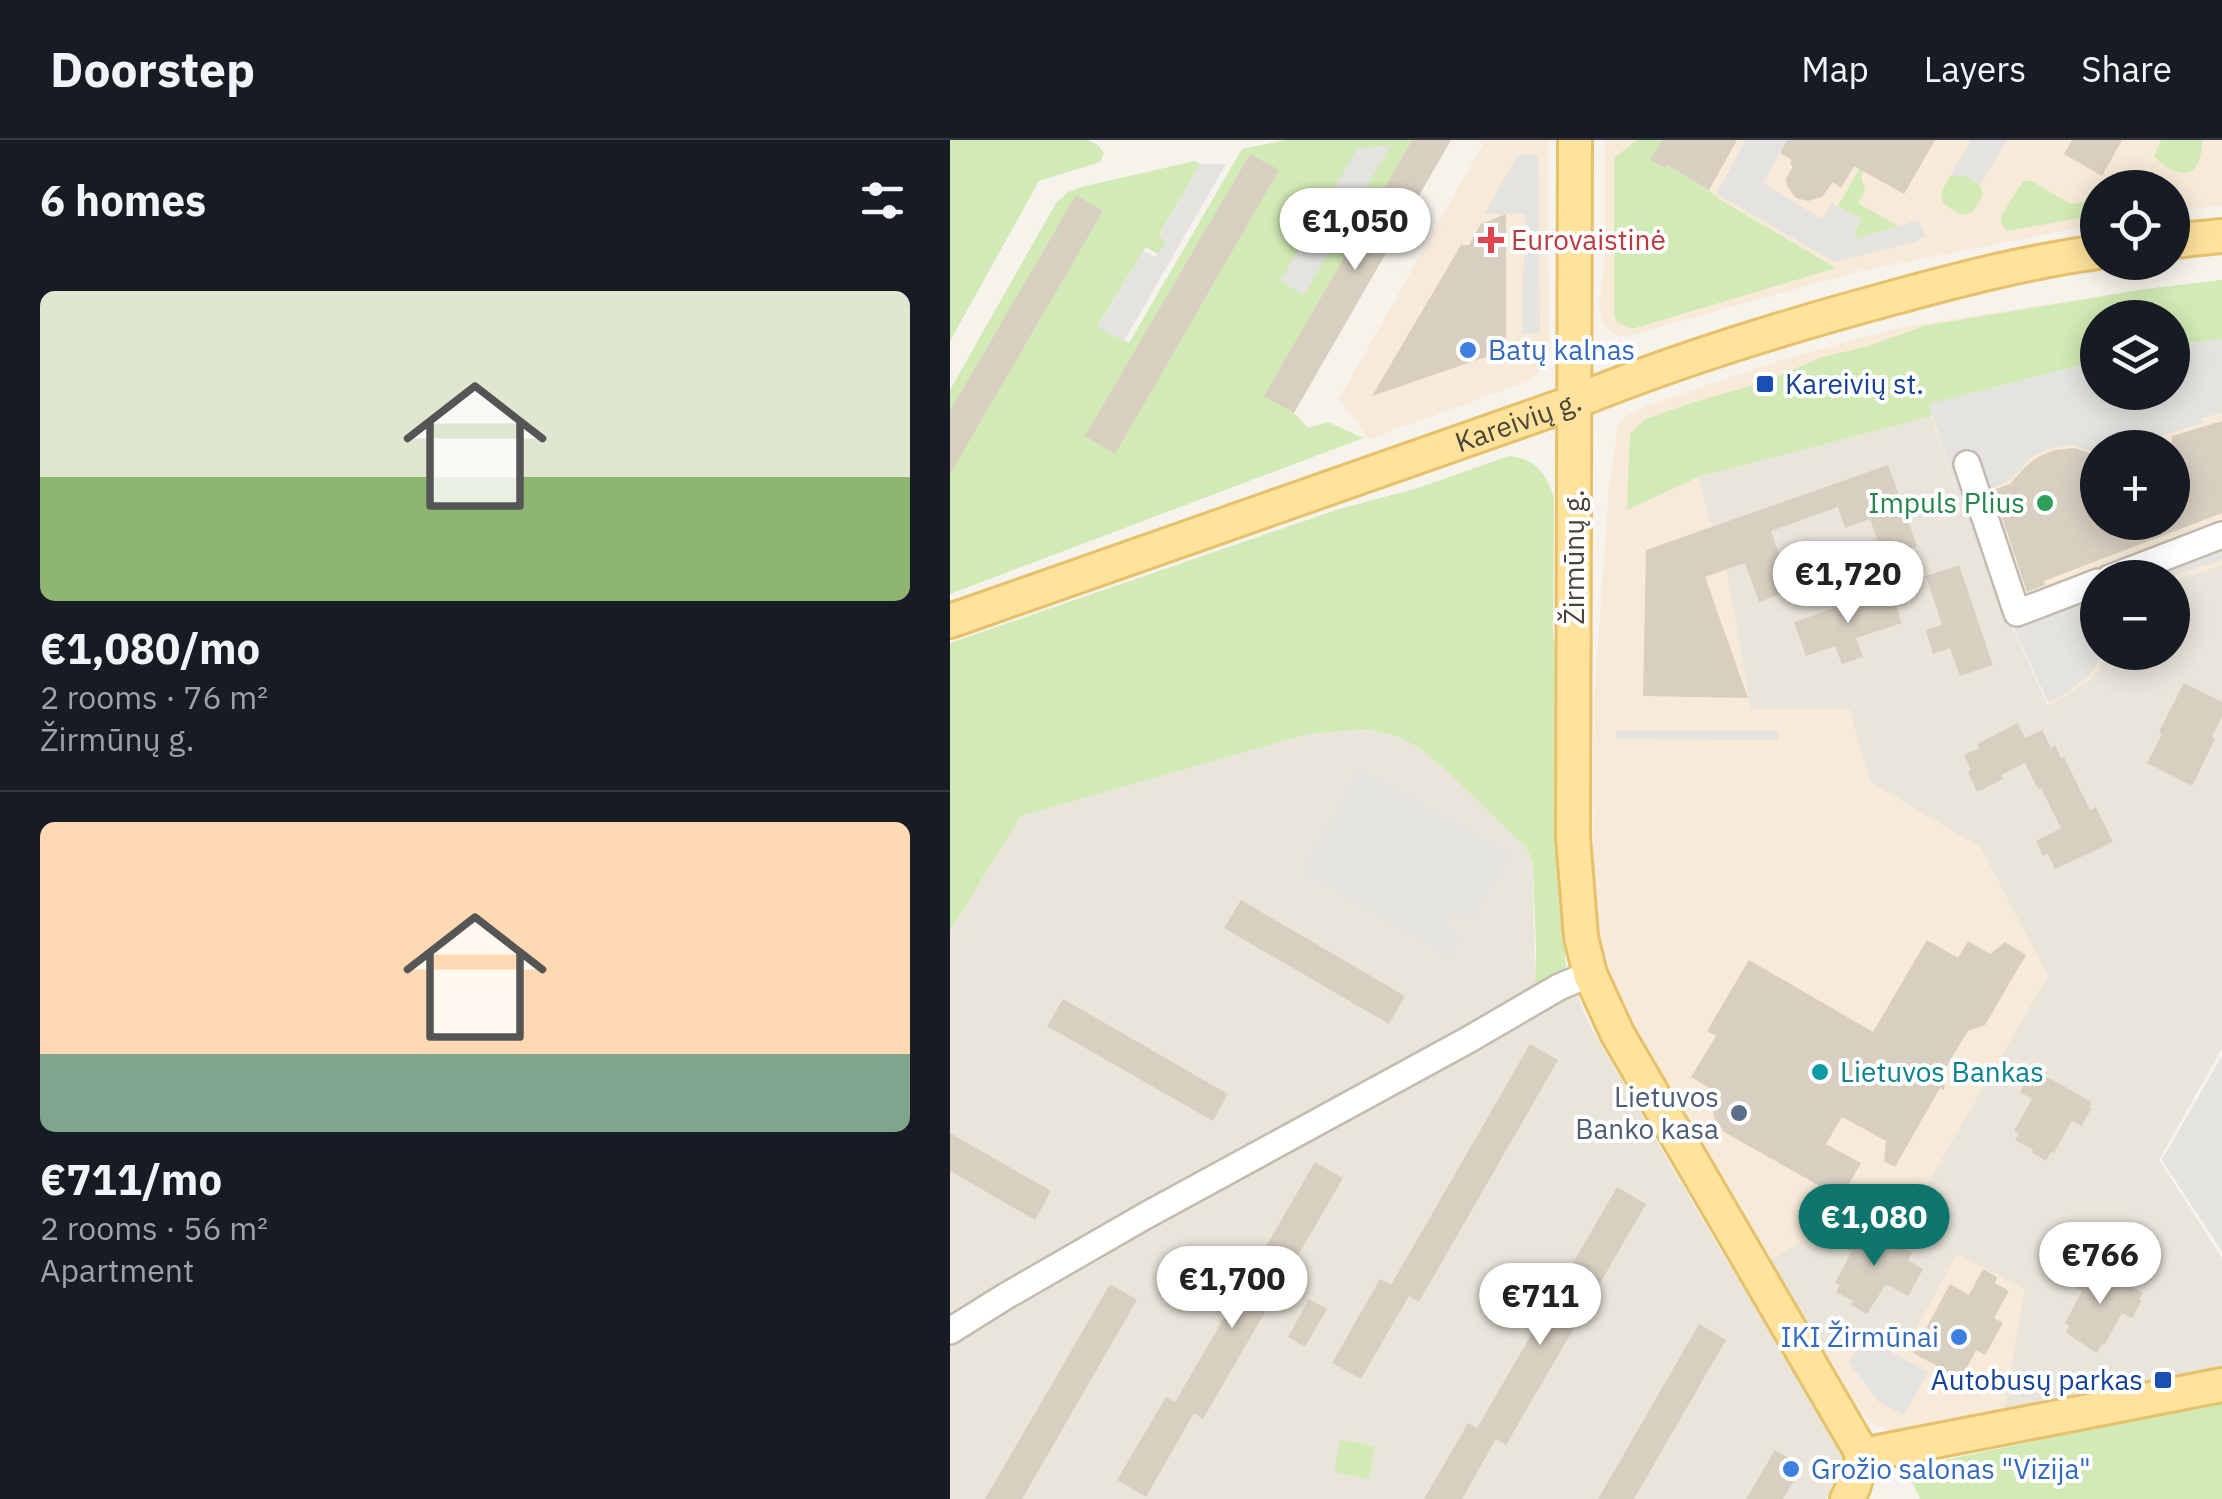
<!DOCTYPE html>
<html lang="en">
<head>
<meta charset="utf-8">
<style>
	:root { --surface:#171b24; --page:#20242c; --text:#f1f3f6; --muted:#9ea1a6; --line:#363941; --accent:#0f766e }
	body { margin:0; font-family:"IBM Plex Sans",sans-serif; background:var(--page); color:var(--text); height:100vh; display:flex; flex-direction:column; font-size:38px; white-space:nowrap }
	* { box-sizing:border-box; margin:0 }
	p { font-size:32px; color:var(--muted) }
	.icon { flex:none; width:55px; height:55px; fill:none; stroke:currentColor; stroke-width:2; stroke-linecap:round; stroke-linejoin:round }
	.map { position:relative; flex:1; overflow:hidden }
	.details { display:flex; flex-direction:column; background:var(--surface); width:950px }
	.details>* { flex:none }
	.fabs { position:absolute; left:1130px; top:30px; display:grid; gap:20px }
	.fabs a { display:grid; place-items:center; width:110px; height:110px; border-radius:50%; background:var(--surface); box-shadow:0 5px 25px #0003; font-size:50px }
	.price { position:absolute; translate:-50% -85px; padding:0 22px; border-radius:35px; background:#fff; color:#222; font-size:32px; line-height:65px; filter:drop-shadow(0 2px 5px #0008) }
	.price::after { content:''; position:absolute; left:50%; top:60px; width:30px; height:22px; margin-left:-15px; background:inherit; clip-path:polygon(0 0,100% 0,50% 100%) }
	.price.current { background:var(--accent); color:#fff }
	ul { padding:0; list-style:none }
	li { display:grid; align-content:center; gap:20px; height:530px; padding:0 40px }
	li+li { border-top:2px solid var(--line) }
	li span { display:grid; place-items:center; height:310px; border-radius:15px; color:#555 }
	li>.icon { margin-inline-start:auto }
	span .icon { width:180px; height:180px; fill:#fffc; stroke-width:1 }
	li b { font-size:42px }
	h2 { display:flex; justify-content:space-between; align-items:center; height:120px; padding:0 40px; font-size:42px }
	header { display:flex; align-items:center; gap:60px; box-sizing:border-box; height:140px; padding:0 50px; background:var(--surface); border-bottom:2px solid var(--line) }
	header strong { font-size:48px }
	nav { display:flex; gap:55px; margin-inline-start:auto; font-size:35px }
	main { display:flex; flex:1; min-height:0 }
	.map>svg:first-child { display:block }
	.residential { fill:#eae5da }
	.commercial { fill:#f7ead8; fill-rule:evenodd }
	.green { fill:#d2eab5 }
	.parking { fill:#e5e3e0 }
	.building { fill:#d8cfc1 }
	.lines { fill:none; stroke-linecap:round; stroke-linejoin:round }
	.minor-casing { stroke:#c2bbae; stroke-width:30 }
	.major-casing { stroke:#e6c16a; stroke-width:38 }
	.minor { stroke:#fff; stroke-width:25 }
	.major { stroke:#ffe39c; stroke-width:32 }
	.health-dot { fill:#e0444e; stroke:#fff; stroke-width:4 }
	.shop-dot { fill:#3f7fe0; stroke:#fff; stroke-width:4 }
	.transit-dot { fill:#1a4fb4; stroke:#fff; stroke-width:4 }
	.leisure-dot { fill:#2e9e5b; stroke:#fff; stroke-width:4 }
	.culture-dot { fill:#0f9aa8; stroke:#fff; stroke-width:4 }
	.service-dot { fill:#5c6f8a; stroke:#fff; stroke-width:4 }
	.labels { text-anchor:middle; stroke-width:8; stroke-linejoin:round; paint-order:stroke }
	.health-label { font-size:28px; fill:#be3a42; stroke:#fff; text-anchor:start }
	.shop-label { font-size:28px; fill:#366cbe; stroke:#fff; text-anchor:start }
	.transit-label { font-size:28px; fill:#164399; stroke:#fff; text-anchor:start }
	.street-label { font-size:28px; fill:#4b4439; stroke:#fff }
	.leisure-label { font-size:28px; fill:#27864d; stroke:#fff; text-anchor:end }
	.culture-label { font-size:28px; fill:#0d838f; stroke:#fff; text-anchor:start }
	.service-label { font-size:28px; fill:#4e5e75; stroke:#fff; text-anchor:end }
</style>
</head>
<body>
<header>
<strong>Doorstep</strong>
<nav><a>Map</a><a>Layers</a><a>Share</a></nav>
</header>
<main>
<section class="details">
<h2>6 homes<svg class="icon" aria-label="filters" viewBox="0 0 24 24"><path d="M4 7h16M4 17h16"/><circle cx="9" cy="7" r="2"/><circle cx="15" cy="17" r="2"/></svg></h2>
<ul>
<li><span style="background:linear-gradient(#dfe7d0 60%,#8fb573 0)"><svg class="icon" aria-label="home" viewBox="0 0 24 24"><path d="M3 11l9-7 9 7M6 9v11h12V9"/></svg></span><div><b>€1,080/mo</b><p>2 rooms · 76 m²</p><p>Žirmūnų g.</p></div></li>
<li><span style="background:linear-gradient(#ffd9b3 75%,#7fa58c 0)"><svg class="icon" aria-label="home" viewBox="0 0 24 24"><path d="M3 11l9-7 9 7M6 9v11h12V9"/></svg></span><div><b>€711/mo</b><p>2 rooms · 56 m²</p><p>Apartment</p></div></li>
</ul>
</section>
<div class="map">
<svg width="1272" height="1359" viewBox="0 0 1272 1359">
	<rect width="100%" height="100%" fill="#f6f3ec"/>
	<g class="residential">
		<polygon points="982,276 1024,401 1098,566 1142,538 1159,513 1222,512 1223,441 1272,425 1272,908 1209,1020 1272,1118 1272,1232 1053,1274 955,1208 922,1190 870,1210 818,1120 934,1056 976,1046 1031,708 920,642 899,569 801,570 776,429 761,386 748,337"/>
		<polygon points="417,589 447,596 469,608 493,626 575,706 583,722 585,844 616,827 638,882 763,1098 887,1300 892,1311 893,1327 876,1359 0,1359 0,791 71,676 358,594"/>
	</g>
	<g class="commercial">
		<polygon points="527,0 598,0 599,210 595,223 589,233 579,241 419,299 389,259 533,4"/>
		<polygon points="655,0 1272,0 1272,66 1223,70 1222,48 1148,48 1147,84 906,132 681,195 670,196 661,193 654,184 649,167 655,115"/>
		<path d="M1272,140V425L1223,441L1222,438H1148V512L1159,513L1142,538L1097,567L1098,562L1024,401L981,276L748,337L761,386L776,429L801,569H899L920,642L1031,708L1098,836L976,1046L934,1056L818,1120L682,895L646,788L643,713L644,561L659,347L668,287L675,277L695,266L830,220L953,187L1195,149ZM1148,178H1222V252H1148ZM1148,308H1222V382H1148Z"/>
		<polygon points="1007,1114 1075,1149 1053,1274 958,1292 942,1291 921,1283 902,1264 870,1210 922,1190 955,1208"/>
	</g>
	<g class="green">
		<polygon points="0,0 138,0 149,6 154,13 150,22 89,41 0,201"/>
		<polygon points="335,0 462,0 315,255 344,273 358,288 378,282 413,298 0,454 0,250 106,63 118,52 131,47 245,21 250,24 209,96 217,102 208,114 196,107 193,111 148,186 179,203 292,9"/>
		<polygon points="687,0 712,0 701,20 715,28 717,25 759,50 769,59 886,128 685,188 680,188 667,182 664,175 664,18"/>
		<polygon points="926,0 931,0 911,35 915,51 908,63 948,86 909,98 904,94 911,79 888,66"/>
		<path d="M1211,0H1253C1252,7 1251,19 1247,25C1236,43 1213,26 1204,16Z"/>
		<path d="M1000,36H1015L1030,45L1033,55L1022,72L1012,75C988,62 986,60 1000,36Z"/>
		<polygon points="1073,41 1081,41 1121,64 1147,60 1147,75 1057,91 1052,85 1051,76"/>
		<polygon points="1272,140 1272,199 1223,205 1222,178 1148,178 1147,221 980,264 982,276 748,337 677,370 680,294 695,279 754,259 815,242 872,217 919,206 974,186 1195,149"/>
		<path d="M559,316C586,319 596,333 604,358L603,492L608,544L607,723L616,827L585,845L586,811L583,722L575,706L493,627L469,608L447,596L417,589L358,594L71,676L0,791V503L389,369L468,348Z"/>
		<polygon points="1272,1262 1272,1359 970,1359 962,1342 970,1339 966,1326"/>
		<polygon points="390,1300 425,1306 419,1339 384,1332"/>
	</g>
	<g class="parking">
		<polygon points="796,0 837,0 813,43 872,79 881,63 912,79 904,93 909,98 969,80 975,96 965,102 885,122 766,54"/>
		<polygon points="1021,0 1057,0 1030,45 1015,36 1000,36"/>
		<polygon points="441,5 354,155 330,141 407,9"/>
		<polygon points="588,14 590,193 572,194 575,74 534,74 568,15"/>
		<polygon points="250,24 276,24 174,201 148,187 193,111 205,117 217,102 209,97"/>
		<polygon points="1272,199 1272,273 1251,278 1253,283 1176,307 1148,308 1147,313 1123,305 1098,309 1081,317 1061,340 1036,351 1076,463 1117,449 1114,441 1266,381 1272,399 1272,420 1220,437 1148,438 1148,512 1154,513 1139,536 1113,555 1098,562 1024,401 979,264 1147,221 1148,252 1222,252 1223,205"/>
		<polygon points="667,591 828,591 828,600 666,599"/>
		<polygon points="411,629 559,715 522,780 510,773 507,777 500,774 493,786 512,797 500,817 352,731"/>
		<polygon points="1272,916 1272,1111 1212,1020"/>
		<polygon points="914,1197 978,1232 954,1275 929,1262 899,1223"/>
	</g>
	<g class="building">
		<polygon points="462,0 501,0 344,273 314,256"/>
		<polygon points="712,0 787,0 759,50 717,25 715,28 700,20"/>
		<polygon points="837,0 985,0 954,54 904,26 891,48 883,42 872,57 858,61 846,58 837,46 836,39 843,26 840,24 842,20 830,13"/>
		<polygon points="1122,0 1172,0 1152,36 1114,14"/>
		<polygon points="300,14 329,30 165,314 135,296"/>
		<polygon points="126,55 153,71 0,334 0,271"/>
		<polygon points="556,74 556,210 422,256 511,105 519,105 531,84"/>
		<polygon points="1272,281 1272,373 1094,441 1095,445 1077,452 1043,350 1060,344 1075,327 1088,317 1105,310 1125,308 1148,316 1148,382 1222,382 1222,296"/>
		<polygon points="938,325 967,406 933,417 920,379 895,388 888,367 821,391 842,450 809,462 795,423 755,437 798,558 693,556 696,410"/>
		<polygon points="1009,425 1043,525 1010,536 1000,508 983,514 976,490 992,485 976,436"/>
		<polygon points="940,449 952,483 906,498 913,517 892,524 885,506 856,516 844,482"/>
		<polygon points="1234,543 1272,562 1272,576 1262,597 1265,599 1242,646 1197,623 1212,594 1209,592"/>
		<polygon points="1068,583 1075,598 1092,590 1101,608 1105,605 1111,618 1114,617 1140,670 1146,667 1163,702 1105,729 1097,713 1093,716 1086,701 1111,688 1091,648 1088,649 1075,623 1051,635 1053,639 1027,652 1018,632 1021,630 1014,615 1029,608 1027,604"/>
		<polygon points="291,760 455,856 439,884 274,788"/>
		<polygon points="977,800 1008,818 1018,801 1040,814 1055,802 1076,815 1035,885 1018,891 996,927 994,950 990,948 945,1027 934,1021 936,1001 892,977 876,1004 911,1023 891,1058 774,992 764,977 761,959 763,950 741,937 766,896 757,891 799,820 923,892"/>
		<polygon points="113,859 278,954 263,981 97,886"/>
		<polygon points="580,904 608,920 469,1162 459,1156 411,1239 382,1223 430,1139 441,1145"/>
		<polygon points="1088,932 1142,962 1139,967 1142,968 1131,986 1122,981 1104,1013 1101,1012 1096,1021 1082,1013 1083,1010 1065,1000 1069,994 1064,991 1082,959 1070,952 1077,940 1082,943"/>
		<polygon points="0,993 101,1051 85,1080 0,1031"/>
		<polygon points="365,1022 393,1038 253,1279 244,1273 196,1357 167,1340 216,1257 225,1262"/>
		<polygon points="667,1047 696,1064 556,1305 546,1299 512,1359 474,1359 518,1283 527,1288"/>
		<polygon points="908,1084 962,1113 958,1120 973,1129 958,1156 936,1144 917,1174 901,1165 903,1161 886,1152 890,1145 885,1143 902,1111 889,1104 896,1092 902,1095"/>
		<polygon points="1139,1124 1193,1153 1189,1159 1192,1160 1182,1178 1172,1173 1154,1205 1152,1204 1147,1213 1116,1193 1119,1186 1115,1183 1132,1151 1120,1145 1127,1132 1133,1135"/>
		<polygon points="1033,1129 1047,1137 1045,1143 1059,1151 1044,1178 1053,1183 1035,1215 1026,1210 1011,1239 963,1213 1000,1144 1019,1155"/>
		<polygon points="160,1144 187,1160 72,1359 35,1359"/>
		<polygon points="359,1159 377,1169 355,1207 338,1197"/>
		<polygon points="749,1184 776,1200 684,1359 648,1359"/>
		<polygon points="825,1310 853,1326 833,1359 796,1359"/>
	</g>
	<g class="lines">
		<defs>
			<g id="minor">
				<polyline points="1017,324 1067,473 1148,442"/>
				<polyline points="1160,438 1272,395"/>
				<polyline points="0,1191 56,1156 195,1076 518,900 609,847 640,834"/>
			</g>
			<g id="major">
				<polyline points="625,0 623,697 631,797 640,834 667,893 913,1315 903,1348 897,1359"/>
				<polyline points="1222,101 1272,96"/>
				<path id="s1" d="M0,481L624,262C726,220 831,188 938,159C1007,140 1076,122 1148,112"/>
				<polyline points="913,1315 1272,1245"/>
			</g>
		</defs>
		<use href="#minor" class="minor-casing"/>
		<use href="#major" class="major-casing"/>
		<use href="#minor" class="minor"/>
		<use href="#major" class="major"/>
	</g>
	<path class="health-dot" d="M536 85h10v10h10v10h-10v10h-10v-10h-10v-10h10z"/>
	<g class="shop-dot">
		<circle cx="518" cy="210" r="10"/>
		<circle cx="1009" cy="1197" r="10"/>
		<circle cx="841" cy="1329" r="10"/>
	</g>
	<g class="transit-dot">
		<rect x="805" y="234" width="20" height="20" rx="5"/>
		<rect x="1203" y="1230" width="20" height="20" rx="5"/>
	</g>
	<circle class="leisure-dot" cx="1095" cy="363" r="10"/>
	<circle class="culture-dot" cx="870" cy="932" r="10"/>
	<circle class="service-dot" cx="789" cy="973" r="10"/>
	<g class="labels">
		<g class="health-label">
			<text x="561" y="110">Eurovaistinė</text>
		</g>
		<g class="shop-label">
			<text x="538" y="220">Batų kalnas</text>
			<text x="989" y="1207" text-anchor="end">IKI Žirmūnai</text>
			<text x="861" y="1339">Grožio salonas "Vizija"</text>
		</g>
		<g class="transit-label">
			<text x="835" y="254">Kareivių st.</text>
			<text x="1193" y="1250" text-anchor="end">Autobusų parkas</text>
		</g>
		<g class="street-label">
			<text dy="10" stroke="none"><textPath href="#s1" startOffset="602">Kareivių g.</textPath></text>
			<text transform="translate(624 417) rotate(-90)" y="10">Žirmūnų g.</text>
		</g>
		<g class="leisure-label">
			<text x="1075" y="373">Impuls Plius</text>
		</g>
		<g class="culture-label">
			<text x="890" y="942">Lietuvos Bankas</text>
		</g>
		<g class="service-label">
			<text x="769" y="967">Lietuvos<tspan x="769" dy="32">Banko kasa</tspan></text>
		</g>
	</g>
</svg>
<div class="fabs">
<a><svg class="icon" aria-label="locate" viewBox="0 0 24 24"><circle cx="12" cy="12" r="6"/><path d="M12 2v4M12 18v4M2 12h4M18 12h4"/></svg></a>
<a><svg class="icon" aria-label="layers" viewBox="0 0 24 24"><path d="M12 4l9 5-9 5-9-5zM3 14l9 5 9-5"/></svg></a>
<a>+</a>
<a>−</a>
</div>
<b class="price" style="left:405px;top:133px">€1,050</b>
<b class="price" style="left:898px;top:486px">€1,720</b>
<b class="price current" style="left:924px;top:1129px">€1,080</b>
<b class="price" style="left:1150px;top:1167px">€766</b>
<b class="price" style="left:282px;top:1191px">€1,700</b>
<b class="price" style="left:590px;top:1208px">€711</b>
</div>
</main>
</body>
</html>
